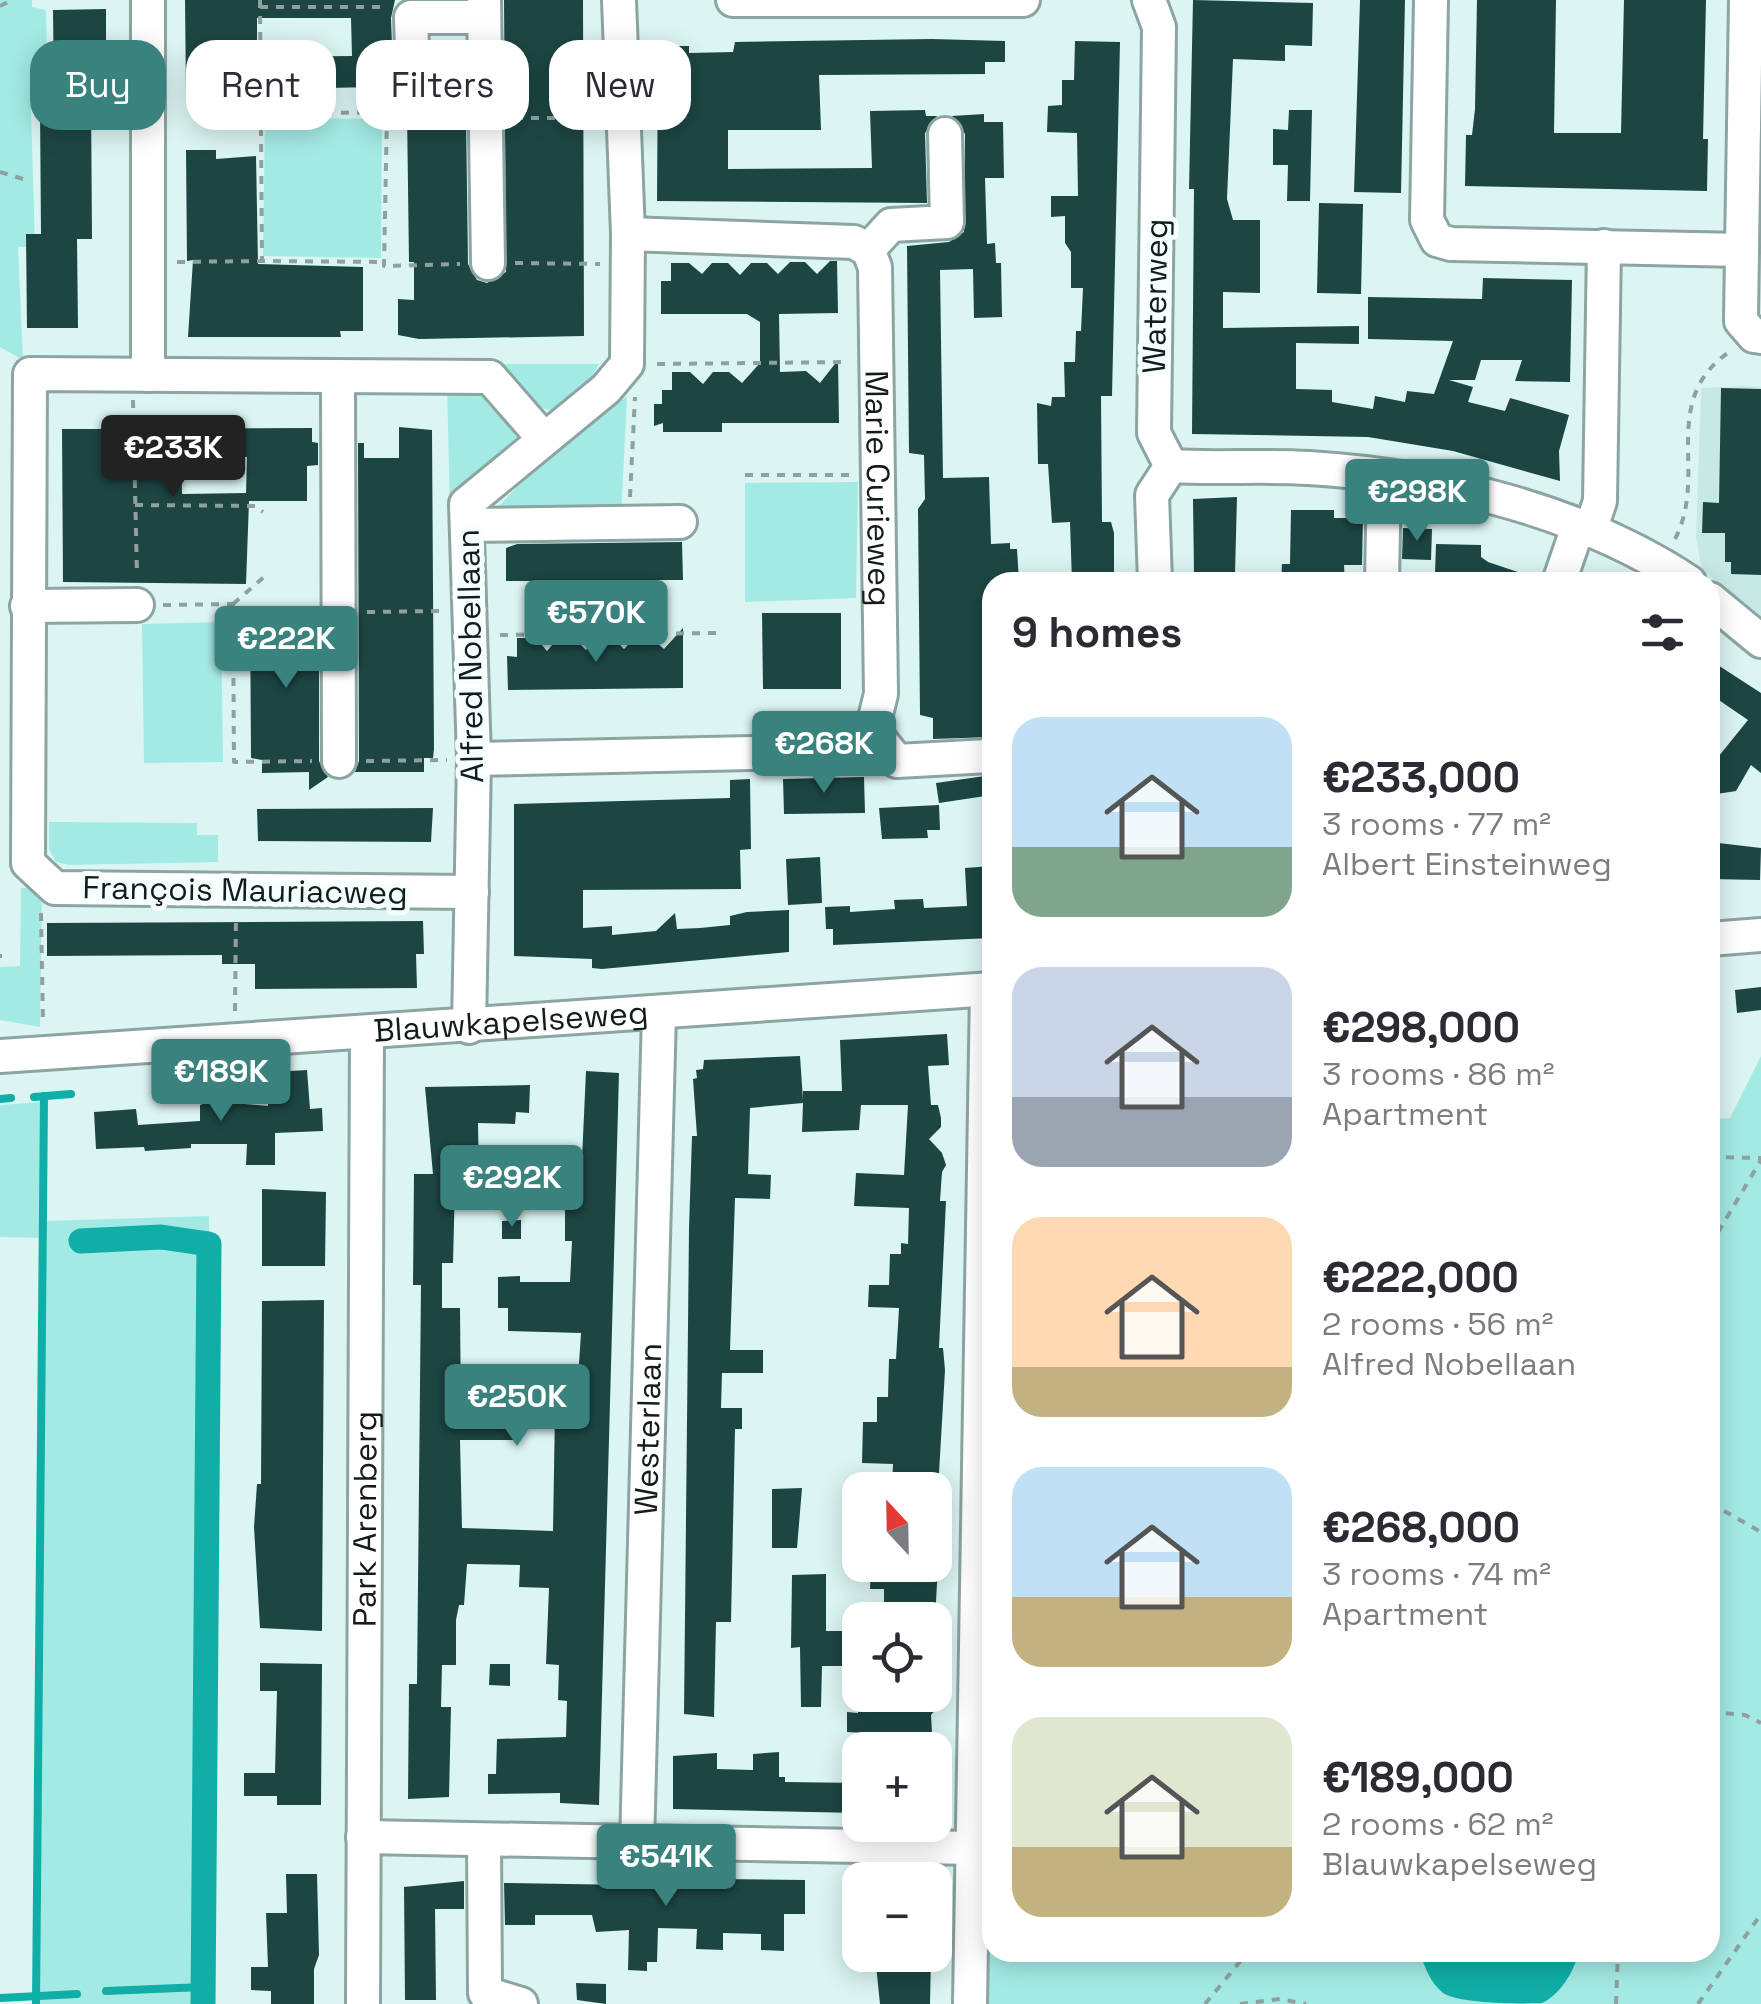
<!DOCTYPE html>
<html lang="en">
<head>
<meta charset="utf-8">
<style>
	:root { --surface:#fff; --page:#f2f2f3; --text:#2b2b33; --muted:#7c7c81; --accent:#3a827d }
	body { margin:0; font-family:"Space Grotesk",sans-serif; background:var(--page); color:var(--text); height:100vh; display:flex; flex-direction:column; font-size:38px; white-space:nowrap }
	* { box-sizing:border-box; margin:0 }
	p { font-size:32px; color:var(--muted) }
	.icon { flex:none; width:55px; height:55px; fill:none; stroke:currentColor; stroke-width:2; stroke-linecap:round; stroke-linejoin:round }
	.map { position:relative; flex:1; overflow:hidden }
	.drawer { position:absolute; left:982px; top:572px; width:738px; height:1390px; display:flex; flex-direction:column; background:var(--surface); border-radius:30px; box-shadow:0 5px 25px #0003 }
	.drawer>* { flex:none }
	.banner { position:absolute; left:30px; top:40px; width:802px; height:90px; display:flex; gap:20px }
	.needle { width:65px; rotate:338deg }
	.fabs { position:absolute; left:842px; top:1472px; display:grid; gap:20px }
	.fabs a { display:grid; place-items:center; width:110px; height:110px; border-radius:20px; background:var(--surface); box-shadow:0 5px 25px #0003; font-size:50px }
	.price { position:absolute; translate:-50% -85px; padding:0 22px; border-radius:10px; background:var(--accent); color:#fff; font-size:32px; line-height:65px; filter:drop-shadow(0 2px 5px #0008) }
	.price::after { content:''; position:absolute; left:50%; top:60px; width:30px; height:22px; margin-left:-15px; background:inherit; clip-path:polygon(0 0,100% 0,50% 100%) }
	.price.selected { background:#222; color:#fff }
	ul { padding:0; list-style:none }
	li { display:flex; align-items:center; gap:30px; height:250px; padding:0 30px }
	li span { display:grid; place-items:center; flex:none; width:280px; height:200px; border-radius:30px; color:#555 }
	li>.icon { margin-inline-start:auto }
	span .icon { width:120px; height:120px; fill:#fffc; stroke-width:1 }
	li b { font-size:42px }
	h2 { display:flex; justify-content:space-between; align-items:center; height:120px; padding:0 30px; font-size:42px }
	.chip { padding:0 35px; border-radius:30px; background:var(--surface); box-shadow:0 5px 25px #0003; font-size:35px; line-height:90px }
	.chip.selected { background:var(--accent); color:#fff }
	.map>svg:first-child { display:block }
	.built { fill:#c6e9e6 }
	.green { fill:#a4eae4 }
	.water { fill:#10aea7 }
	.lines { fill:none; stroke-linecap:round; stroke-linejoin:round }
	.stream { stroke:#10aea7; stroke-width:8 }
	.canal { stroke:#10aea7; stroke-width:25 }
	.building { fill:#1d4643; fill-rule:evenodd }
	.minor-casing { stroke:#8ca4a2; stroke-width:38 }
	.path { stroke:#8ea1a0; stroke-width:4; stroke-dasharray:8 8; stroke-linecap:butt }
	.minor { stroke:#fff; stroke-width:32 }
	.labels { text-anchor:middle; stroke-width:10; stroke-linejoin:round; paint-order:stroke }
	.street-label { font-size:32px; fill:#131c1b; stroke:#f4fffe }
</style>
</head>
<body>
<div class="map">
<svg width="1761" height="2004" viewBox="0 0 1761 2004">
	<rect width="100%" height="100%" fill="#dbf5f3"/>
	<polygon class="built" points="1746,386 1761,387 1761,617 1702,570 1696,538 1701,388"/>
	<g class="green">
		<polygon points="0,0 32,0 32,7 46,10 48,107 31,109 35,247 18,247 23,360 0,347"/>
		<polygon points="265,118 382,119 381,258 263,256"/>
		<path d="M492,364H599C559,439 537,410 492,364Z"/>
		<polygon points="447,382 478,387 520,435 514,447 450,515"/>
		<polygon points="627,396 621,518 497,519 497,508 525,479"/>
		<polygon points="858,482 856,598 745,602 745,483"/>
		<polygon points="221,622 223,762 144,763 142,624"/>
		<polygon points="49,822 197,823 197,835 218,835 218,862 69,865 56,862 49,849"/>
		<polygon points="21,888 42,888 40,1027 0,1020 0,967 20,966"/>
		<polygon points="1761,1056 1761,2004 987,2004 988,1909 992,1909 992,1952 1710,1952 1710,1119 1730,1118"/>
		<polygon points="41,1102 44,1221 209,1216 207,2004 37,2004 44,1238 0,1237 0,1105"/>
	</g>
	<path class="water" d="M1420,1953V1952L1578,1953C1575,1970 1560,1995 1542,2003C1524,2004 1459,2004 1443,1993C1430,1982 1425,1968 1420,1953Z"/>
	<g class="lines">
		<g class="stream">
			<polyline points="34,1097 71,1094"/>
			<polyline points="0,1099 11,1098"/>
			<polyline points="106,1991 203,1987"/>
			<polyline points="0,1998 77,1994"/>
			<polyline points="36,2004 44,1096"/>
		</g>
		<polyline class="canal" points="81,1241 161,1237 209,1244 203,2004"/>
	</g>
	<g class="building">
		<path d="M185,0H395L391,18L393,74H374V87L186,91ZM257,18H351L352,56L257,57Z"/>
		<polygon points="504,0 583,0 584,336 419,339 398,335 398,299 414,300 414,262 409,262 407,110 466,115 468,264 477,280 487,283 506,272"/>
		<polygon points="1193,0 1313,3 1312,46 1285,45 1285,61 1233,59 1227,199 1233,220 1260,220 1260,293 1223,292 1223,328 1359,326 1359,344 1296,343 1296,389 1332,390 1332,402 1373,409 1375,396 1405,402 1407,391 1434,394 1453,341 1368,339 1368,297 1482,299 1483,278 1572,280 1570,382 1515,381 1522,360 1481,360 1475,380 1449,380 1473,387 1468,402 1505,411 1510,398 1569,415 1559,451 1560,481 1453,451 1368,437 1192,434 1194,189 1189,189"/>
		<polygon points="1360,0 1405,0 1401,193 1354,192"/>
		<polygon points="1477,0 1556,0 1554,133 1621,133 1624,0 1706,0 1703,139 1708,139 1707,191 1465,186 1466,135 1472,135 1475,109"/>
		<polygon points="106,9 106,96 91,96 92,239 77,239 78,328 27,328 26,234 41,234 40,106 46,106 46,90 54,90 53,10"/>
		<polygon points="932,39 1005,41 1005,62 985,62 985,74 819,75 821,130 728,130 728,169 872,168 870,111 925,110 926,116 937,116 925,133 927,203 657,201 658,46 689,46 689,53 733,52 735,42"/>
		<polygon points="1075,41 1120,42 1112,396 1101,396 1102,522 1111,522 1114,533 1114,582 1072,582 1070,522 1052,523 1048,464 1038,464 1037,403 1051,406 1052,397 1065,397 1064,362 1075,362 1076,331 1081,331 1083,288 1071,288 1071,252 1065,243 1065,216 1051,217 1051,196 1078,196 1077,133 1047,132 1048,106 1062,105 1062,80 1074,80"/>
		<polygon points="1289,110 1312,110 1310,201 1287,201 1288,165 1273,165 1273,129 1288,130"/>
		<polygon points="984,114 984,122 1003,122 1004,178 985,178 987,244 995,243 996,263 1001,263 1002,317 974,318 973,269 940,270 943,478 989,477 991,544 1010,543 1010,549 1017,549 1019,582 992,582 992,737 933,739 933,718 920,715 918,509 925,499 924,455 909,453 907,246 949,242 964,232 965,134 952,116"/>
		<polygon points="186,150 216,150 216,159 256,156 258,264 363,267 363,331 340,331 341,337 188,337 193,260 187,261"/>
		<polygon points="1319,203 1363,204 1361,294 1317,293"/>
		<polygon points="830,261 837,261 838,313 779,314 780,372 806,371 820,383 838,360 839,423 722,423 722,432 663,432 663,423 654,426 654,404 662,404 662,390 672,390 672,372 690,372 703,384 713,372 729,372 742,383 760,363 760,322 747,314 661,314 661,281 671,281 671,263 689,263 702,274 712,263 728,263 740,275 751,263 767,263 778,274 790,262 805,262 817,274"/>
		<polygon points="1721,388 1761,389 1761,575 1731,574 1731,562 1725,562 1725,533 1702,533 1703,502 1719,503"/>
		<polygon points="399,427 432,430 434,749 433,758 424,758 424,772 355,772 359,761 358,443 364,443 364,458 399,458"/>
		<path d="M312,428V442L318,443V465L307,466V501H249L246,584L63,582L62,429H102V436H138V429ZM204,457H247L246,493L182,494L181,458Z"/>
		<polygon points="1237,497 1235,574 1194,574 1193,499"/>
		<polygon points="1291,510 1334,510 1334,518 1363,518 1362,565 1344,565 1345,582 1281,582 1282,564 1290,564"/>
		<polygon points="1403,528 1432,529 1431,560 1402,559"/>
		<polygon points="682,542 683,580 604,580 604,588 586,588 586,581 506,581 506,548 517,544"/>
		<polygon points="1436,544 1481,545 1481,557 1488,562 1539,579 1538,582 1452,582 1455,574 1435,573"/>
		<polygon points="250,606 319,612 319,761 328,777 309,790 309,772 262,773 262,760 251,758"/>
		<polygon points="762,613 841,613 841,689 763,689"/>
		<polygon points="683,628 683,688 508,690 507,656 517,657 517,638 536,638 547,651 558,638 574,638 586,650 597,638 613,638 624,649 635,638 651,638 664,649"/>
		<polygon points="1710,660 1761,693 1761,773 1751,765 1736,791 1710,795 1710,767 1748,720 1710,694"/>
		<polygon points="992,775 992,795 939,803 936,783"/>
		<polygon points="864,777 865,813 784,814 783,779"/>
		<polygon points="750,779 751,849 740,850 741,889 583,890 583,928 612,926 612,935 656,931 675,913 677,929 700,928 730,925 730,916 747,912 789,910 789,952 602,969 592,968 592,959 514,956 514,804 730,798 730,780"/>
		<polygon points="939,805 940,830 927,830 928,838 882,839 879,808"/>
		<polygon points="433,808 431,842 258,841 257,809"/>
		<polygon points="1710,842 1761,848 1760,880 1710,879"/>
		<polygon points="820,857 822,903 788,905 786,859"/>
		<polygon points="992,866 992,938 833,945 833,929 826,929 825,907 850,906 850,912 895,909 894,900 923,899 924,908 967,906 965,868"/>
		<polygon points="423,921 424,954 416,954 417,988 255,989 255,964 222,964 222,955 47,956 47,923"/>
		<polygon points="1761,987 1761,1010 1737,1013 1735,990"/>
		<polygon points="947,1034 949,1065 928,1066 931,1105 938,1105 941,1118 941,1127 929,1139 942,1153 946,1165 942,1172 940,1201 946,1201 939,1348 943,1348 945,1370 938,1490 892,1490 893,1464 862,1463 863,1422 877,1422 877,1397 888,1397 889,1359 896,1359 899,1308 868,1307 869,1285 889,1285 890,1254 901,1254 901,1243 908,1244 909,1208 854,1206 856,1173 904,1175 908,1105 861,1105 859,1130 802,1132 803,1103 750,1108 748,1174 771,1175 770,1199 735,1198 730,1350 763,1350 763,1373 722,1373 721,1408 742,1408 742,1429 735,1429 731,1622 716,1622 714,1717 684,1714 689,1228 692,1136 697,1136 693,1079 697,1078 696,1070 703,1069 704,1060 800,1056 803,1100 803,1091 842,1091 840,1040"/>
		<polygon points="307,1070 310,1109 322,1108 323,1131 275,1133 275,1165 246,1165 247,1144 191,1144 191,1148 145,1151 144,1147 96,1149 94,1112 136,1109 138,1125 200,1121 200,1105 211,1101 268,1106 268,1098 275,1090 274,1072"/>
		<polygon points="586,1071 619,1073 599,1805 560,1803 560,1793 488,1794 488,1774 496,1774 497,1739 566,1737 567,1701 558,1700 559,1665 546,1664 549,1588 519,1587 520,1565 467,1564 464,1605 459,1605 456,1620 456,1665 442,1665 441,1707 451,1707 449,1797 408,1799 409,1684 417,1684 421,1285 413,1285 414,1174 433,1174 425,1087 530,1085 529,1113 516,1112 515,1124 478,1123 479,1179 458,1179 455,1183 453,1263 442,1263 442,1308 460,1308 461,1418 517,1418 517,1440 460,1440 462,1528 553,1531 555,1410 507,1411 507,1389 559,1389 559,1378 578,1379 581,1333 508,1331 508,1308 498,1308 498,1277 520,1276 520,1282 570,1282 572,1241 565,1241 565,1172 571,1171 580,1203"/>
		<polygon points="262,1189 326,1192 325,1266 262,1266"/>
		<polygon points="521,1220 521,1239 502,1239 502,1221"/>
		<polygon points="324,1300 322,1631 260,1628 254,1527 257,1484 261,1484 262,1301"/>
		<polygon points="802,1488 797,1548 772,1548 772,1489"/>
		<polygon points="871,1565 938,1565 935,1620 884,1620 884,1589 870,1589"/>
		<polygon points="826,1574 826,1631 846,1631 846,1666 822,1666 821,1707 801,1707 800,1647 791,1648 792,1575"/>
		<polygon points="260,1663 322,1664 321,1805 277,1805 277,1796 244,1796 244,1773 275,1773 277,1691 260,1691"/>
		<polygon points="490,1664 510,1664 510,1686 489,1685"/>
		<polygon points="858,1695 931,1695 936,1709 931,1715 933,1750 886,1750 886,1734 847,1732 847,1712 858,1713"/>
		<polygon points="779,1752 779,1777 785,1777 785,1782 860,1783 860,1813 673,1809 673,1756 717,1753 717,1769 753,1770 753,1754"/>
		<polygon points="286,1874 317,1874 319,1955 314,1969 314,2004 271,2004 271,1991 251,1990 251,1967 268,1967 266,1913 287,1913"/>
		<polygon points="631,1878 805,1880 805,1914 784,1914 784,1951 761,1950 761,1934 723,1933 723,1950 696,1949 697,1929 658,1928 657,1962 647,1962 647,1971 628,1970 629,1930 596,1932 592,1915 535,1915 535,1925 505,1925 504,1883 630,1885"/>
		<polygon points="464,1881 464,1909 435,1909 436,2000 405,2000 404,1887"/>
		<polygon points="875,1955 931,1955 930,2004 880,2004"/>
		<polygon points="576,1983 606,1984 606,2004 577,2000"/>
	</g>
	<g class="lines">
		<defs>
			<g id="minor">
				<polyline points="148,0 148,375"/>
				<polyline points="484,0 488,263"/>
				<polyline points="733,0 1023,0"/>
				<polyline points="1149,0 1159,27 1154,433 1171,466"/>
				<polyline points="1431,0 1427,220 1437,240 1451,244 1742,250 1746,0"/>
				<polyline points="484,17 411,17 413,81 485,81"/>
				<path id="s1" d="M628,234L854,242L868,250L875,267L881,694L872,730"/>
				<polyline points="868,250 891,225 947,222 945,134"/>
				<polyline points="1742,250 1741,321 1754,336 1761,337"/>
				<polyline points="338,378 339,761"/>
				<path d="M1171,466C1217,469 1263,465 1309,468C1438,476 1580,510 1689,582"/>
				<polyline points="467,525 680,522"/>
				<polyline points="1590,531 1600,501 1604,246"/>
				<polyline points="1155,582 1152,495 1171,466"/>
				<polyline points="1382,582 1384,476"/>
				<polyline points="1559,582 1578,527"/>
				<polyline points="1710,599 1761,641"/>
				<polyline points="27,606 137,605"/>
				<polyline points="872,730 897,761 989,756"/>
				<polyline points="474,759 839,751 872,730"/>
				<polyline points="472,892 55,888 28,863 30,374 490,377 544,439"/>
				<polyline points="1710,939 1761,935"/>
				<polyline points="469,1027 474,759 466,504 606,389 627,364 628,234 619,0"/>
				<path id="s2" d="M0,1056L992,989"/>
				<polyline points="363,1837 974,1848"/>
				<polyline points="484,1841 485,1993 521,2004"/>
				<path id="s3" d="M637,1844L659,1013"/>
				<path id="s4" d="M363,2004L367,1032"/>
				<polyline points="970,2004 987,990"/>
			</g>
		</defs>
		<use href="#minor" class="minor-casing"/>
		<g class="path">
			<polyline points="260,0 262,261 385,262"/>
			<polyline points="0,6 12,0"/>
			<polyline points="260,7 386,7"/>
			<polyline points="261,112 387,113 384,266 460,264"/>
			<polyline points="515,118 596,118"/>
			<polyline points="0,172 23,179"/>
			<polyline points="177,262 262,261"/>
			<polyline points="515,263 600,264"/>
			<polyline points="657,364 847,362"/>
			<polyline points="133,400 137,576"/>
			<polyline points="745,475 850,475"/>
			<polyline points="630,497 635,397"/>
			<polyline points="135,505 255,506 263,512"/>
			<path d="M1675,539C1709,474 1658,402 1729,352"/>
			<polyline points="233,604 264,577"/>
			<polyline points="163,605 233,604 234,762 312,761"/>
			<polyline points="367,612 443,611"/>
			<polyline points="500,635 721,633"/>
			<polyline points="366,761 447,760"/>
			<polyline points="41,913 43,1023"/>
			<polyline points="0,956 2,956"/>
			<polyline points="235,1011 236,915"/>
			<polyline points="1710,1157 1761,1158"/>
			<polyline points="1710,1246 1761,1160"/>
			<polyline points="1710,1503 1761,1532"/>
			<polyline points="1710,1712 1745,1715 1761,1723"/>
			<polyline points="1205,2004 1248,1952"/>
			<polyline points="1240,2004 1280,1999 1306,2004"/>
			<polyline points="1616,2004 1618,1952"/>
			<polyline points="1698,2004 1761,1914"/>
		</g>
		<use href="#minor" class="minor"/>
	</g>
	<g class="labels">
		<g class="street-label">
			<text transform="translate(1155 296) rotate(-89)" y="11">Waterweg</text>
			<text dy="11" stroke="none"><textPath href="#s1" startOffset="482">Marie Curieweg</textPath></text>
			<text transform="translate(470 656) rotate(-91)" y="11">Alfred Nobellaan</text>
			<text transform="translate(245 890) rotate(1)" y="11">François Mauriacweg</text>
			<text dy="11" stroke="none"><textPath href="#s2" startOffset="512">Blauwkapelseweg</textPath></text>
			<text dy="11" stroke="none"><textPath href="#s3" startOffset="415">Westerlaan</textPath></text>
			<text dy="11" stroke="none"><textPath href="#s4" startOffset="485">Park Arenberg</textPath></text>
		</g>
	</g>
</svg>
<div class="fabs">
<a><svg class="needle" viewBox="-14 -14 28 28"><path d="M0-13l5 13h-10z" fill="#e53935"/><path d="M0 13l5-13h-10z" fill="#7c7c81"/></svg></a>
<a><svg class="icon" aria-label="locate" viewBox="0 0 24 24"><circle cx="12" cy="12" r="6"/><path d="M12 2v4M12 18v4M2 12h4M18 12h4"/></svg></a>
<a>+</a>
<a>−</a>
</div>
<b class="price selected" style="left:173px;top:500px">€233K</b>
<b class="price" style="left:1417px;top:544px">€298K</b>
<b class="price" style="left:596px;top:665px">€570K</b>
<b class="price" style="left:286px;top:691px">€222K</b>
<b class="price" style="left:824px;top:796px">€268K</b>
<b class="price" style="left:221px;top:1124px">€189K</b>
<b class="price" style="left:512px;top:1230px">€292K</b>
<b class="price" style="left:517px;top:1449px">€250K</b>
<b class="price" style="left:666px;top:1909px">€541K</b>
<div class="banner">
<a class="chip selected">Buy</a>
<a class="chip">Rent</a>
<a class="chip">Filters</a>
<a class="chip">New</a>
</div>
<section class="drawer">
<h2>9 homes<svg class="icon" aria-label="filters" viewBox="0 0 24 24"><path d="M4 7h16M4 17h16"/><circle cx="9" cy="7" r="2"/><circle cx="15" cy="17" r="2"/></svg></h2>
<ul>
<li><span style="background:linear-gradient(#bfe0f5 65%,#7fa58c 0)"><svg class="icon" aria-label="home" viewBox="0 0 24 24"><path d="M3 11l9-7 9 7M6 9v11h12V9"/></svg></span><div><b>€233,000</b><p>3 rooms · 77 m²</p><p>Albert Einsteinweg</p></div></li>
<li><span style="background:linear-gradient(#c9d6e8 65%,#9aa5b1 0)"><svg class="icon" aria-label="home" viewBox="0 0 24 24"><path d="M3 11l9-7 9 7M6 9v11h12V9"/></svg></span><div><b>€298,000</b><p>3 rooms · 86 m²</p><p>Apartment</p></div></li>
<li><span style="background:linear-gradient(#ffd9b3 75%,#c2b280 0)"><svg class="icon" aria-label="home" viewBox="0 0 24 24"><path d="M3 11l9-7 9 7M6 9v11h12V9"/></svg></span><div><b>€222,000</b><p>2 rooms · 56 m²</p><p>Alfred Nobellaan</p></div></li>
<li><span style="background:linear-gradient(#bfe0f5 65%,#c2b280 0)"><svg class="icon" aria-label="home" viewBox="0 0 24 24"><path d="M3 11l9-7 9 7M6 9v11h12V9"/></svg></span><div><b>€268,000</b><p>3 rooms · 74 m²</p><p>Apartment</p></div></li>
<li><span style="background:linear-gradient(#dfe7d0 65%,#c2b280 0)"><svg class="icon" aria-label="home" viewBox="0 0 24 24"><path d="M3 11l9-7 9 7M6 9v11h12V9"/></svg></span><div><b>€189,000</b><p>2 rooms · 62 m²</p><p>Blauwkapelseweg</p></div></li>
</ul>
</section>
</div>
</body>
</html>
